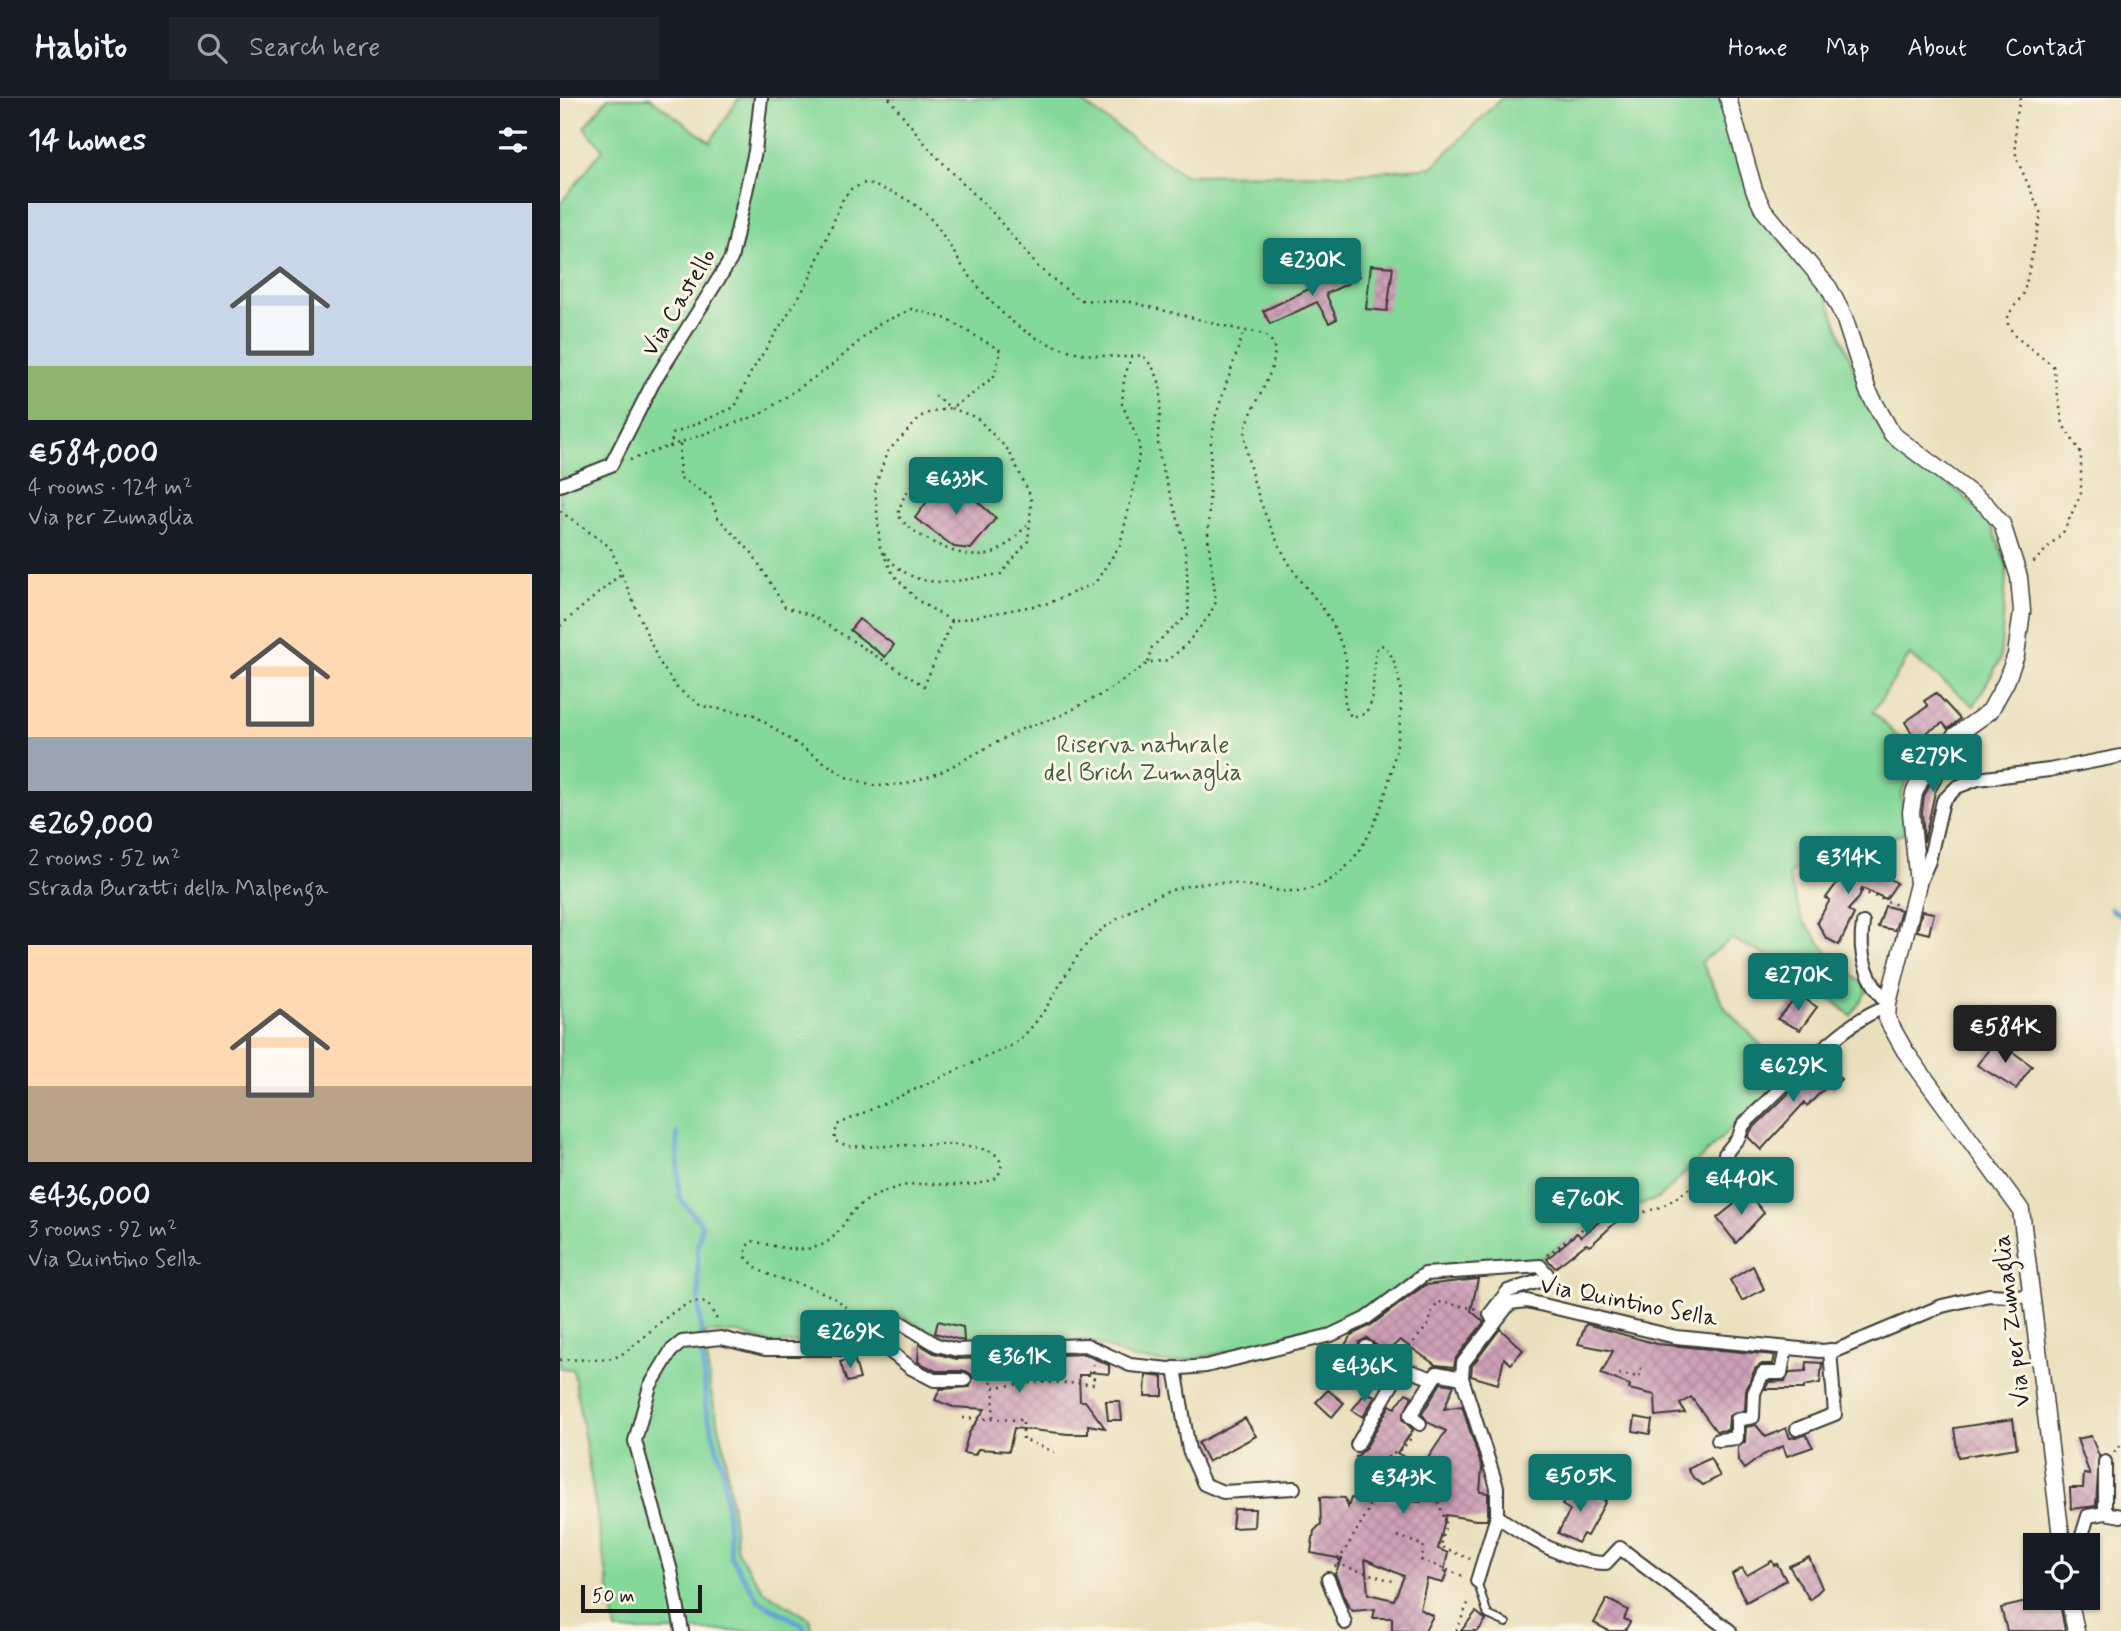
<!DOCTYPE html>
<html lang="en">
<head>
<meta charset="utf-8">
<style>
	:root { --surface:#171b24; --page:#20242c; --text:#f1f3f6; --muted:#9ea1a6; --line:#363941; --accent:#0f766e }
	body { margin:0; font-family:Mynerve,sans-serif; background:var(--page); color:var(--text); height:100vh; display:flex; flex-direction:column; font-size:26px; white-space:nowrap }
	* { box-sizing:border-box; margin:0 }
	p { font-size:23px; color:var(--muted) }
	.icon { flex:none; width:38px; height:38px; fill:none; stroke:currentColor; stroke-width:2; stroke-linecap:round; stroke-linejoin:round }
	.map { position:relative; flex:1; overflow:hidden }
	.side { display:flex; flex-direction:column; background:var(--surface); width:560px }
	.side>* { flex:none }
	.buttons { position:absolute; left:1463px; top:1435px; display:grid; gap:14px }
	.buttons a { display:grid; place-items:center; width:77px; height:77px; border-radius:0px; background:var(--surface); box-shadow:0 2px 5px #0004; font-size:35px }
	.scale { position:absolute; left:21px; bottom:18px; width:121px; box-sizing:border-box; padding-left:7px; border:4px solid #1c1c1c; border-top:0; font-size:19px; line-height:24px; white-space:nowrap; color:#1c1c1c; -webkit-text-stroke:5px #fcf5e5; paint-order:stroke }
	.price { position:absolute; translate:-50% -60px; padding:0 16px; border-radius:7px; background:var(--accent); color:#fff; font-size:23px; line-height:46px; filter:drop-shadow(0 2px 4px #0008) }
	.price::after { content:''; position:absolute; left:50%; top:42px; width:21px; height:16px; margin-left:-10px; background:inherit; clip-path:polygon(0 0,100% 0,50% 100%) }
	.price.selected { background:#222; color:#fff }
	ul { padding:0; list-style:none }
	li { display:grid; align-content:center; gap:14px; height:371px; padding:0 28px }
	li span { display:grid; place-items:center; height:217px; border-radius:0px; color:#555 }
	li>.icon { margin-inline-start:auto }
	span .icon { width:126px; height:126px; fill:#fffc; stroke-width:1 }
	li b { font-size:30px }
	h2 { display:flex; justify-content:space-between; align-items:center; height:84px; padding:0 28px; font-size:30px }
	header { display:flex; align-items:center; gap:42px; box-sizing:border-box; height:98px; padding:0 35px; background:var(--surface); border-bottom:2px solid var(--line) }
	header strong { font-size:33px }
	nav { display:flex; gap:38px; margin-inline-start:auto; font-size:24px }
	.search { width:490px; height:63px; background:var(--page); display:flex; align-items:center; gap:18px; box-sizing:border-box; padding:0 24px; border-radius:0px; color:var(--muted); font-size:26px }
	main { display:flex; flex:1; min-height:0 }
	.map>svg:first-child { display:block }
	.green { fill:#84d89a; stroke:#507a5b; stroke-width:2 }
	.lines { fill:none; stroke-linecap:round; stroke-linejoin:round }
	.stream { stroke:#62a1d4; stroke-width:5 }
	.building { fill:url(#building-cross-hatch); fill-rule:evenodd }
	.service-casing { stroke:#3b3934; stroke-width:10 }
	.minor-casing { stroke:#3b3934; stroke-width:16 }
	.tertiary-casing { stroke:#3b3934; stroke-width:19 }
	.path { stroke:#3b3934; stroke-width:2.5; stroke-dasharray:2 5; stroke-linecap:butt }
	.service { stroke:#fff; stroke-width:6 }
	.minor { stroke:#fff; stroke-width:12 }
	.tertiary { stroke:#fff; stroke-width:16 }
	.labels { text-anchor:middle; stroke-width:6; stroke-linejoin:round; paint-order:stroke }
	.street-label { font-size:24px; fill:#1c1c1c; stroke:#fcf5e5 }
	.park-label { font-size:24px; fill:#405e48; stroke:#fcf5e5 }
</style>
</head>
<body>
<header>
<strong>Habito</strong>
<div class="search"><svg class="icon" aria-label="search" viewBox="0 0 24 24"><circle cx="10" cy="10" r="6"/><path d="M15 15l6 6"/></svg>Search here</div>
<nav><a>Home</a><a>Map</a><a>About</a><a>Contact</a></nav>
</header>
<main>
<section class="side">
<h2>14 homes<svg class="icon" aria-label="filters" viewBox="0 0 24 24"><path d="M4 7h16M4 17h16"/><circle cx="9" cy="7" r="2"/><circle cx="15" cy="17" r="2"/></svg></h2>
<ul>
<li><span style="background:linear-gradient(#c9d6e8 75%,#8fb573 0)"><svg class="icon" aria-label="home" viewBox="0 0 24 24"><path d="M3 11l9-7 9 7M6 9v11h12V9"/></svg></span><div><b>€584,000</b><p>4 rooms · 124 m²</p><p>Via per Zumaglia</p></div></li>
<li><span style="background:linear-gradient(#ffd9b3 75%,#9aa5b1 0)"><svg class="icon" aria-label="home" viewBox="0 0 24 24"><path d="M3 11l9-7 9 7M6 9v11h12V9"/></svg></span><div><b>€269,000</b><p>2 rooms · 52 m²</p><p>Strada Buratti della Malpenga</p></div></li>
<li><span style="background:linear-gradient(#ffd9b3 65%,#b9a48a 0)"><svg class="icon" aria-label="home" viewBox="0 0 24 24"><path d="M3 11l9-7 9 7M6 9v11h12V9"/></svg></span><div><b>€436,000</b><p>3 rooms · 92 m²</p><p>Via Quintino Sella</p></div></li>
</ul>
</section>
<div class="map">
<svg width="1561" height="1533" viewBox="0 0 1561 1533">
	<defs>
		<pattern id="building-cross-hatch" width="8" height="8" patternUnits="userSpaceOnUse" patternTransform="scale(1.75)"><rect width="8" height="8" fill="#cea0b7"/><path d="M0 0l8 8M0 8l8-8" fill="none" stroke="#b0899d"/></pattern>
	</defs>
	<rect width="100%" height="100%" fill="#fcf5e5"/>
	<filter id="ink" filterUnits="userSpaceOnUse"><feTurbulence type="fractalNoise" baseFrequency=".0143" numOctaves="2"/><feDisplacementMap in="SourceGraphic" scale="14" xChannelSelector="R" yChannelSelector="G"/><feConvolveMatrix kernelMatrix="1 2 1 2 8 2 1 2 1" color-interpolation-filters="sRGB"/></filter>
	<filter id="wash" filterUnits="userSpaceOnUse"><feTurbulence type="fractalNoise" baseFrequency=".00686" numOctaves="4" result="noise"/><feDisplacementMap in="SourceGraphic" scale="28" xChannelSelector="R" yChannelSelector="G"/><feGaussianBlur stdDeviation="1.57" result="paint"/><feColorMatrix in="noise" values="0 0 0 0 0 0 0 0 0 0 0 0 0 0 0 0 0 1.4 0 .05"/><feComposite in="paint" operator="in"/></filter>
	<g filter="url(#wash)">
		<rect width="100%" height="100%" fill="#eadfbc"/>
		<path class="green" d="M48,0H90L150,44L179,0H516L624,77L788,76L872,69L942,0H1161L1194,113L1265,195L1296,276L1324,337L1403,397L1431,426L1447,469L1440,562L1414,608L1350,557L1313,614L1359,660L1341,695L1345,735L1304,751L1261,743L1228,778L1242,821L1269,856L1308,891L1291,918L1238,872L1172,841L1141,864L1166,911L1221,968L1206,997L1098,1101L1046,1118L976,1163L868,1169L815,1206L768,1233L612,1265L573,1261L529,1242L397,1246C373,1241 359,1224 336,1216L315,1238L300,1245H209L179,1235H145L150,1291L164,1348L177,1453L203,1492L250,1521L252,1533H56L13,1271L0,1270V106L43,51L24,29Z"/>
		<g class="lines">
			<g class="stream">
				<polyline points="1551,811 1561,817"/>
				<polyline points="117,1036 119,1099 142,1127 137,1152 139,1201"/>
				<polyline points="139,1206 146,1311 163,1371 171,1459 199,1503 243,1527 244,1533"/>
			</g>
		</g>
		<g id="blocks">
			<g class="building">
				<polygon points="811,167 833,169 827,213 806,211"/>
				<polygon points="795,169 800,178 797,181 766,196 777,221 769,225 757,204 710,226 703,213"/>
				<polygon points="380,386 410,397 436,420 411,451 394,449 355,420"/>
				<polygon points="299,521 334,547 325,559 290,532"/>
				<polygon points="1376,595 1400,621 1388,631 1383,625 1355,641 1345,624 1368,608 1364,603"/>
				<polygon points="1397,655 1375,694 1364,744 1362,714 1364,698 1375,676"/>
				<polygon points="1260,759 1296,779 1305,766 1337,785 1326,801 1302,790 1299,800 1288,812 1294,816 1279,847 1266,840 1257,824 1270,802 1266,800 1279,782 1257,775"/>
				<polygon points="1325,808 1341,812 1335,832 1318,829"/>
				<polygon points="1362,813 1374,815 1369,836 1357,833"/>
				<polygon points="1239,897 1257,909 1240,932 1217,921"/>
				<polygon points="1436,942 1472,968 1456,991 1417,967"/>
				<polygon points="1261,964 1281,981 1272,991 1268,987 1247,1008 1244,1005 1201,1052 1188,1039 1191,1032"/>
				<polygon points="1188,1095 1204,1115 1176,1145 1157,1120"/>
				<polygon points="1060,1106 1067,1114 1030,1148 1026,1146 995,1170 987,1161 1017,1135 1021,1139"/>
				<polygon points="1193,1168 1204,1191 1182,1203 1170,1182"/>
				<polygon points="918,1181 911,1213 924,1224 896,1260 894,1269 876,1267 840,1242 826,1255 807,1240 799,1244 798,1252 823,1277 810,1293 779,1267 794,1255 785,1247 791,1237 810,1228 865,1187"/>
				<polygon points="378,1223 403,1229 404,1243 375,1235"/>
				<polygon points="1026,1226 1097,1246 1215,1257 1213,1266 1202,1266 1195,1271 1186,1292 1185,1312 1169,1318 1168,1332 1156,1333 1131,1299 1120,1306 1125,1315 1096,1318 1095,1297 1069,1291 1070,1287 1041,1276 1053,1253 1018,1246"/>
				<polygon points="940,1231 963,1252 951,1266 944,1260 938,1286 911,1278 912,1268"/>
				<polygon points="359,1246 374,1255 397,1261 524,1256 549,1267 549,1276 529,1274 529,1277 519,1277 520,1303 525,1303 545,1330 528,1327 528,1336 508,1336 454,1330 449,1353 418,1351 415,1357 403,1355 409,1335 425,1311 393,1309 375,1302 380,1291 410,1289 413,1278 406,1273 376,1273 358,1264"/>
				<polygon points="294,1260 300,1281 287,1284 280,1264"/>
				<polygon points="1247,1264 1262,1265 1260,1285 1244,1288 1244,1291 1205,1291 1209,1284 1225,1283 1230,1274 1246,1273"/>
				<polygon points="586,1277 603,1279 603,1298 585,1298"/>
				<path d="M881,1285L894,1287L884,1311L902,1308L922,1370L920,1394L928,1395V1417L927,1422H916L886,1417L878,1451L888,1455L884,1473L887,1474L883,1485L867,1481L860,1511L873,1518L865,1533H832V1520H813L815,1511L793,1513L788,1508L775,1476L782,1461L751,1455L754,1433L761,1426L760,1399L785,1400L788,1409L791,1400L862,1404L800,1378L806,1362L796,1359L805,1351L830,1307L835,1310L846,1295L852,1298L842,1321L853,1332L837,1355L862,1369L886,1333L869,1325L862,1316ZM805,1461L844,1478L834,1502L808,1496Z"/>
				<polygon points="768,1292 784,1305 772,1319 756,1304"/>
				<polygon points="806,1294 815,1298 803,1319 792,1312"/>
				<polygon points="546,1303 560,1303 562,1322 548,1322"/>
				<polygon points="1075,1319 1092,1322 1090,1336 1073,1333"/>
				<polygon points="685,1320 696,1338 648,1364 638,1345"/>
				<polygon points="1453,1321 1457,1350 1398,1359 1394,1330"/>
				<polygon points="1196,1327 1206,1339 1226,1330 1230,1340 1246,1337 1253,1349 1227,1358 1223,1348 1203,1357 1184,1371 1178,1363 1178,1349 1185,1344 1186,1329"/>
				<polygon points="1531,1338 1539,1358 1536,1408 1511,1411 1510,1390 1523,1390 1524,1376 1530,1377 1517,1341"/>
				<polygon points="1150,1360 1160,1378 1143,1387 1134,1381 1128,1371"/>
				<polygon points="1014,1388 1046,1403 1027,1438 1023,1436 1018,1445 998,1435 1010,1412 1002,1407"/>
				<polygon points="674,1411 695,1411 694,1429 672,1430"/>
				<polygon points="1249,1459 1262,1490 1250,1502 1229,1468"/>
				<polygon points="1212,1463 1214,1467 1217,1466 1226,1482 1186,1504 1172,1476 1182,1470 1187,1477"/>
				<polygon points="1483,1500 1499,1500 1505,1533 1447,1533 1441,1510"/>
				<polygon points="1047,1501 1068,1512 1064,1521 1070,1524 1065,1533 1049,1533 1034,1525"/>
				<polygon points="916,1514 926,1522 918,1533 901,1533"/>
			</g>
		</g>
	</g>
	<g filter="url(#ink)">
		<use href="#blocks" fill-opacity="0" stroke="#3b3934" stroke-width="2"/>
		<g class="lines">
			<defs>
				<polyline id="service" points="917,1483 928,1517 946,1525"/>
				<g id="minor">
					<polyline points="0,387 51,367 93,285 171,161 195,53 201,0"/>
					<polyline points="1358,788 1369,763 1383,703 1397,689 1418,681 1489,672 1561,658"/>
					<path d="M1303,825C1298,857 1306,881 1328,905"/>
					<path d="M1165,1056L1179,1039L1183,1027C1214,998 1289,917 1327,909"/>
					<polyline points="318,1244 351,1270 374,1282 405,1282"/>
					<polyline points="806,1249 837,1278"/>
					<polyline points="615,1270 629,1352 644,1386 663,1394 734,1390"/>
					<polyline points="860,1326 850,1318 877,1275 902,1280"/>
					<polyline points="1237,1331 1275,1316 1270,1252"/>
					<polyline points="1158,1342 1177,1340 1177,1322 1193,1319 1194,1295 1203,1275 1221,1275 1226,1250"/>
					<polyline points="797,1347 837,1278 853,1274 873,1281"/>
					<polyline points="1545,1415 1545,1364"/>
					<path d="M937,1418C968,1440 1007,1465 1046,1465L1060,1450L1170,1533"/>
					<polyline points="1519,1447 1528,1418 1545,1415 1561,1418"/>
					<polyline points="768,1481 785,1525"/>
					<polyline points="917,1483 937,1418 937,1389 902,1280 903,1265 950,1205 967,1203 1116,1239 1260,1253 1277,1252 1382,1208 1429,1197 1470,1199"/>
					<polyline points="122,1533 111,1473 75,1343 90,1288 111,1253 122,1244 161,1240 205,1251 299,1251 318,1244 338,1223 377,1247 397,1252 526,1247 570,1267 609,1271 646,1268 771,1237 805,1221 865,1176 980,1168 987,1176 983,1182 948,1193 930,1216 934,1223"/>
				</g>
				<g id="tertiary">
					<polyline points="1168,0 1194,92 1203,111 1269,190 1284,219 1308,293 1332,336 1426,407 1442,426 1459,479 1462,513 1456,557 1446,584 1430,613 1395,638 1366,670 1354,695 1351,714 1358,786 1328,905 1327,921 1345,953 1461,1112 1502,1447"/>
					<polyline points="1509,1500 1516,1533"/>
				</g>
			</defs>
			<use href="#service" class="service-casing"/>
			<use href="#minor" class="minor-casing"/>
			<use href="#tertiary" class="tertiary-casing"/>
			<g class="path">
				<polyline points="1461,0 1455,24 1456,59 1481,116 1464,195 1448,217 1448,227 1455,238 1493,268 1503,327 1521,355 1521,395 1504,433 1471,467"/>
				<polyline points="120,346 119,379 150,399 158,420 192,455 225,509 253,518 364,588 392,523"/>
				<path d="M110,350L113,336L175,309L190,276L248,184L283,101L291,91L305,85C326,91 347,99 363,113C378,126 390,149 401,166C449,233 487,259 571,259"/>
				<path d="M70,362L201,316L271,268L319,226L352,211L387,221L441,253L434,278L417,293L391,310L364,316L327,354L315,390L320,449L333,476L357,502L392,523L489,505L535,485L560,447L576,380L580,347L562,306L564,281L571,259L582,257C616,290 593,318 599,353C604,386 620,418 625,452C628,472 627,495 629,516L592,549L588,565"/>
				<path d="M369,376C350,387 343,395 338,417C352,438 400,462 426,457C443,454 458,436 470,424L471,399L449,353L417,320L391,310L375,298"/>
				<polyline points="0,413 50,449 98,562 117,590 141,608 194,617 286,679 316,688 346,686 379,675 462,631 502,617 546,594 588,565 608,562 624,549 649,518 656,504 648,439 651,344 656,317 684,233"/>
				<path d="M324,455C358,498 394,482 441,476L468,443L470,424"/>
				<polyline points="0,528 61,476"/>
				<polyline points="1301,793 1337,807"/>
				<path d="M987,1157L1045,1114C1090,1125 1126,1097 1155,1066"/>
				<path d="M247,1236L285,1229L292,1224C289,1190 222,1187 198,1171C194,1168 190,1163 186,1159V1149L192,1143C211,1147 232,1154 251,1150C272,1147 279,1132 290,1117C300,1103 326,1092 342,1088C375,1081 407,1095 438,1079L442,1066C438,1059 435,1054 426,1052C383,1040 333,1051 289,1048L274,1043L277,1027L452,947C489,920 499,879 527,846C541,829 565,816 583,805C614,787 651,781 685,787C701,789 716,794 733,793C798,792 825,709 835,656C842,623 847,576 825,548L820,547L816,552L812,603L805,616L792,619C778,604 788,582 786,563C785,555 781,546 778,538C768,511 745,491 730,467C710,434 686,374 685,336C685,309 752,234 684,233L571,204L519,202L479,170L432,114L371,53L329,0"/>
				<polyline points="840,1260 869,1226 872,1213 879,1204 917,1211"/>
				<path d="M0,1262C16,1260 40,1264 56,1259C80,1250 121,1192 148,1206L159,1225"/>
				<polyline points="1059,1276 1079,1279 1082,1266"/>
				<polyline points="431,1283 434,1289 433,1320"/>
				<polyline points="434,1289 478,1284 534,1286 533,1266"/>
				<polyline points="403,1320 463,1322 463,1341 494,1354"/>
				<polyline points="1554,1354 1561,1347"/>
				<polyline points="876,1397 886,1425 881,1449 910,1461"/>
				<polyline points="838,1438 864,1448 861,1462 903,1478"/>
				<polyline points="777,1466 836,1484"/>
				<polyline points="775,1469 810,1410 805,1400 828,1359 843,1350 852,1339"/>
				<polyline points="896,1533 910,1501"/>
			</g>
			<use href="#service" class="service"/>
			<use href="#minor" class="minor"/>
			<use href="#tertiary" class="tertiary"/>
		</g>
	</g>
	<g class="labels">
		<g class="street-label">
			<text transform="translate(118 204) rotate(-59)" y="8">Via Castello</text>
			<text transform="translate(1069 1203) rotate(11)" y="8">Via Quintino Sella</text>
			<text transform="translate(1451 1223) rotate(-97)" y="8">Via per Zumaglia</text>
		</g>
		<g class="park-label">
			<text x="583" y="654">Riserva naturale<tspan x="583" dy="28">del Brich Zumaglia</tspan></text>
		</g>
	</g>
</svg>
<div class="buttons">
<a><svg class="icon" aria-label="locate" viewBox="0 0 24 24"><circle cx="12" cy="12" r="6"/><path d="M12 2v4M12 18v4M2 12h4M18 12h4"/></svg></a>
</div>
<div class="scale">50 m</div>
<b class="price" style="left:752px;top:200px">€230K</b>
<b class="price" style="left:396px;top:419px">€633K</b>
<b class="price" style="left:1373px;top:696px">€279K</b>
<b class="price" style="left:1288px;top:798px">€314K</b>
<b class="price" style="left:1238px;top:915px">€270K</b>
<b class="price selected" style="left:1445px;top:967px">€584K</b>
<b class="price" style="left:1233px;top:1006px">€629K</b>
<b class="price" style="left:1181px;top:1119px">€440K</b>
<b class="price" style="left:1027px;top:1139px">€760K</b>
<b class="price" style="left:290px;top:1272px">€269K</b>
<b class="price" style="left:459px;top:1297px">€361K</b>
<b class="price" style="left:804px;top:1306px">€436K</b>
<b class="price" style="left:1020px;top:1416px">€505K</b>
<b class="price" style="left:843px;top:1418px">€343K</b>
</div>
</main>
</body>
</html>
